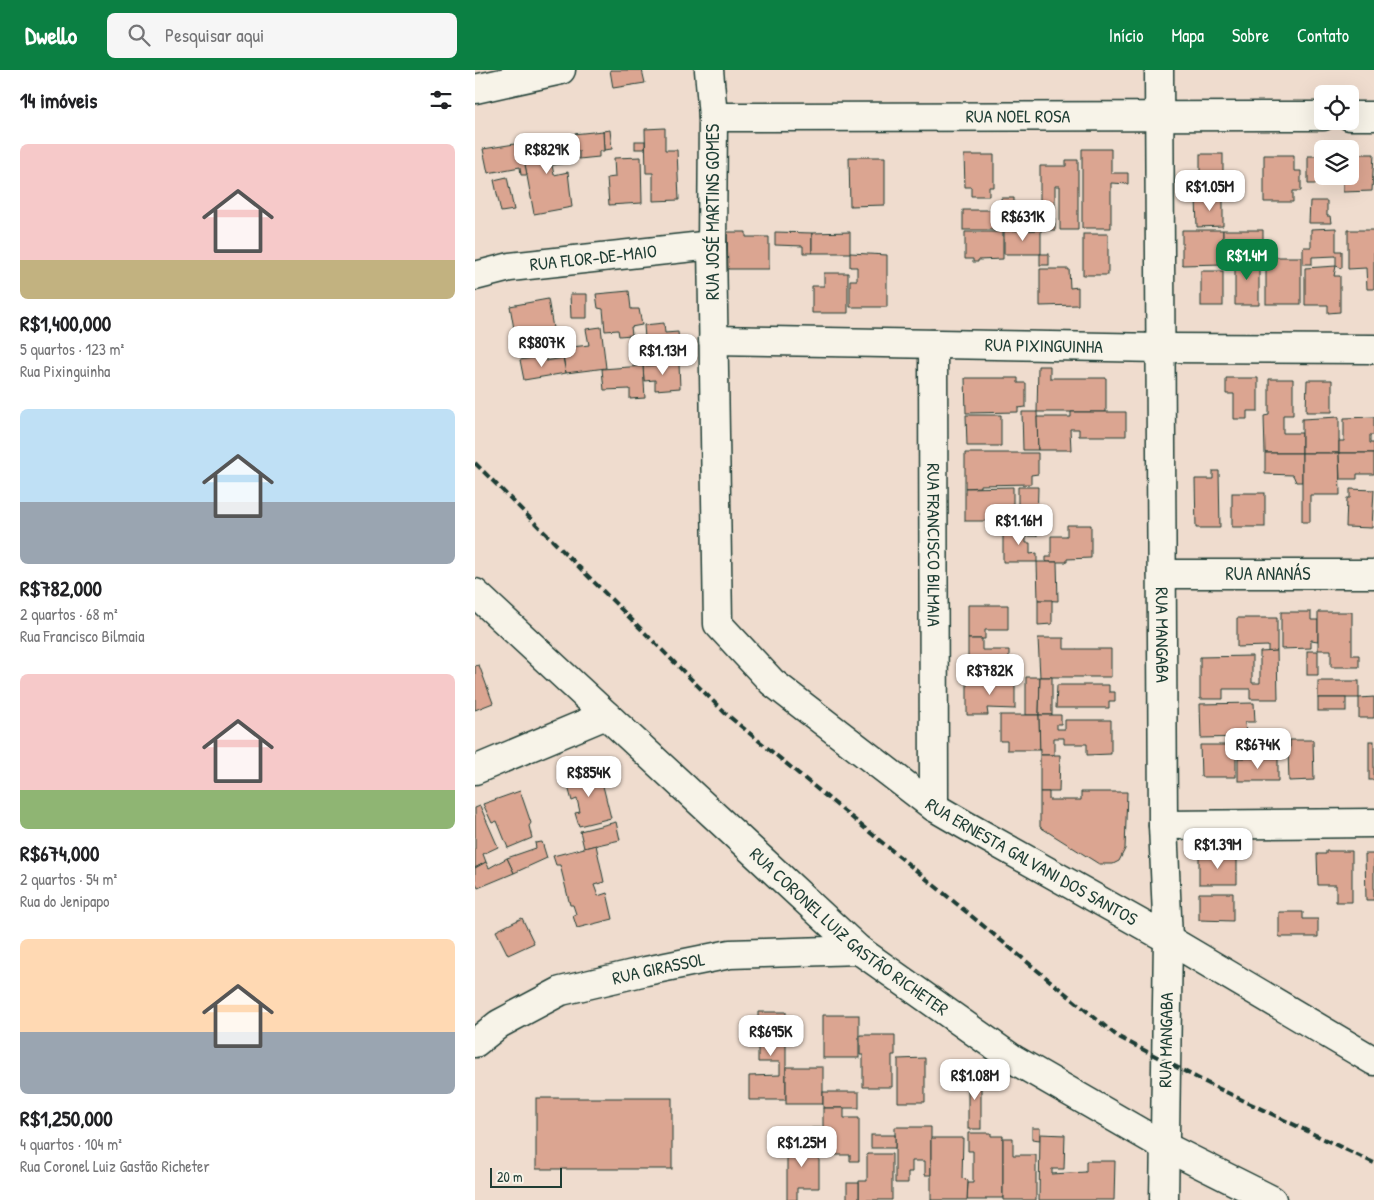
<!DOCTYPE html>
<html lang="pt">
<head>
<meta charset="utf-8">
<style>
	:root { --surface:#fff; --page:#f6f6f6; --text:#202124; --muted:#757577; --accent:#0b8043 }
	body { margin:0; font-family:"Patrick Hand",sans-serif; background:var(--page); color:var(--text); height:100vh; display:flex; flex-direction:column; font-size:19px; white-space:nowrap }
	* { box-sizing:border-box; margin:0 }
	p { font-size:16px; color:var(--muted) }
	.icon { flex:none; width:28px; height:28px; fill:none; stroke:currentColor; stroke-width:2; stroke-linecap:round; stroke-linejoin:round }
	.map { position:relative; flex:1; overflow:hidden }
	.details { display:flex; flex-direction:column; background:var(--surface); width:475px }
	.details>* { flex:none }
	.tools { position:absolute; left:839px; top:15px; display:grid; gap:10px }
	.tools a { display:grid; place-items:center; width:45px; height:45px; border-radius:8px; background:var(--surface); box-shadow:0 5px 20px #0002; font-size:25px }
	.scale { position:absolute; left:15px; bottom:12px; width:72px; box-sizing:border-box; padding-left:5px; border:2px solid #1f3d34; border-top:0; font-size:14px; line-height:18px; white-space:nowrap; color:#1f3d34; -webkit-text-stroke:4px #f7f3e8; paint-order:stroke }
	.price { position:absolute; translate:-50% -42px; padding:0 11px; border-radius:10px; background:#fff; color:#222; font-size:16px; line-height:32px; filter:drop-shadow(0 1px 2px #0008) }
	.price::after { content:''; position:absolute; left:50%; top:30px; width:15px; height:11px; margin-left:-8px; background:inherit; clip-path:polygon(0 0,100% 0,50% 100%) }
	.price.on { background:var(--accent); color:#fff }
	ul { padding:0; list-style:none }
	li { display:grid; align-content:center; gap:10px; height:265px; padding:0 20px }
	li span { display:grid; place-items:center; height:155px; border-radius:8px; color:#555 }
	li>.icon { margin-inline-start:auto }
	span .icon { width:90px; height:90px; fill:#fffc; stroke-width:1 }
	li b { font-size:21px }
	h2 { display:flex; justify-content:space-between; align-items:center; height:60px; padding:0 20px; font-size:21px }
	header { display:flex; align-items:center; gap:30px; box-sizing:border-box; height:70px; padding:0 25px; background:var(--accent); color:#fff }
	header strong { font-size:24px }
	nav { display:flex; gap:28px; margin-inline-start:auto; font-size:18px }
	.search { width:350px; height:45px; background:var(--page); display:flex; align-items:center; gap:12px; box-sizing:border-box; padding:0 18px; border-radius:8px; color:var(--muted); font-size:19px }
	main { display:flex; flex:1; min-height:0 }
	.map>svg:first-child { display:block }
	.building { fill:#dba591; stroke:#1f3d34 }
	.lines { fill:none; stroke-linecap:round; stroke-linejoin:round }
	.minor-casing { stroke:#1f3d34; stroke-width:31 }
	.minor { stroke:#f7f3e8; stroke-width:28 }
	.rail { stroke:#1f3d34; stroke-width:4; stroke-dasharray:8 4; stroke-linecap:butt }
	.labels { text-anchor:middle; stroke-width:4.5; stroke-linejoin:round; paint-order:stroke }
	.street-label { font-size:18px; fill:#1f3d34; stroke:#f7f3e8 }
</style>
</head>
<body>
<header>
<strong>Dwello</strong>
<div class="search"><svg class="icon" aria-label="search" viewBox="0 0 24 24"><circle cx="10" cy="10" r="6"/><path d="M15 15l6 6"/></svg>Pesquisar aqui</div>
<nav><a>Início</a><a>Mapa</a><a>Sobre</a><a>Contato</a></nav>
</header>
<main>
<section class="details">
<h2>14 imóveis<svg class="icon" aria-label="filters" viewBox="0 0 24 24"><path d="M4 7h16M4 17h16"/><circle cx="9" cy="7" r="2"/><circle cx="15" cy="17" r="2"/></svg></h2>
<ul>
<li><span style="background:linear-gradient(#f6c9c9 75%,#c2b280 0)"><svg class="icon" aria-label="home" viewBox="0 0 24 24"><path d="M3 11l9-7 9 7M6 9v11h12V9"/></svg></span><div><b>R$1,400,000</b><p>5 quartos · 123 m²</p><p>Rua Pixinguinha</p></div></li>
<li><span style="background:linear-gradient(#bfe0f5 60%,#9aa5b1 0)"><svg class="icon" aria-label="home" viewBox="0 0 24 24"><path d="M3 11l9-7 9 7M6 9v11h12V9"/></svg></span><div><b>R$782,000</b><p>2 quartos · 68 m²</p><p>Rua Francisco Bilmaia</p></div></li>
<li><span style="background:linear-gradient(#f6c9c9 75%,#8fb573 0)"><svg class="icon" aria-label="home" viewBox="0 0 24 24"><path d="M3 11l9-7 9 7M6 9v11h12V9"/></svg></span><div><b>R$674,000</b><p>2 quartos · 54 m²</p><p>Rua do Jenipapo</p></div></li>
<li><span style="background:linear-gradient(#ffd9b3 60%,#9aa5b1 0)"><svg class="icon" aria-label="home" viewBox="0 0 24 24"><path d="M3 11l9-7 9 7M6 9v11h12V9"/></svg></span><div><b>R$1,250,000</b><p>4 quartos · 104 m²</p><p>Rua Coronel Luiz Gastão Richeter</p></div></li>
</ul>
</section>
<div class="map">
<svg width="899" height="1130" viewBox="0 0 899 1130">
	<rect width="100%" height="100%" fill="#efdcce"/>
	<filter id="ink" filterUnits="userSpaceOnUse"><feTurbulence type="fractalNoise" baseFrequency=".02" numOctaves="2"/><feDisplacementMap in="SourceGraphic" scale="10" xChannelSelector="R" yChannelSelector="G"/><feConvolveMatrix kernelMatrix="1 2 1 2 8 2 1 2 1" color-interpolation-filters="sRGB"/></filter>
	<g filter="url(#ink)">
		<g class="building">
			<polygon points="135,0 167,0 170,13 138,18"/>
			<polygon points="190,58 190,80 202,80 204,130 178,131 178,103 171,103 170,59"/>
			<polygon points="135,60 137,79 129,80 128,61"/>
			<polygon points="128,61 129,81 124,81 124,87 104,89 104,81 91,82 88,65"/>
			<polygon points="88,65 92,93 78,95 78,90 68,92 69,97 77,95 79,105 93,102 97,137 59,144 46,73"/>
			<rect x="160" y="71" width="10" height="8"/>
			<polygon points="46,73 52,105 46,105 45,97 13,103 8,79"/>
			<polygon points="607,79 636,79 636,103 653,103 653,114 636,113 636,158 607,158"/>
			<rect x="725" y="84" width="23" height="39"/>
			<polygon points="875,84 899,84 897,121 868,122 868,106 875,106"/>
			<polygon points="489,85 519,85 519,117 514,117 514,126 496,126 496,117 490,117"/>
			<polygon points="789,85 819,85 819,101 826,101 826,121 818,121 818,132 789,132"/>
			<polygon points="833,86 848,86 848,106 858,106 858,114 833,114"/>
			<polygon points="166,87 167,133 134,135 132,108 140,107 139,88"/>
			<polygon points="374,87 410,87 410,135 375,136"/>
			<polygon points="591,90 603,90 603,160 585,160 585,116 580,116 580,160 565,160 565,96 591,96"/>
			<polygon points="32,107 39,140 26,142 19,110"/>
			<polygon points="526,128 539,128 539,134 563,134 563,158 526,159"/>
			<polygon points="721,128 748,128 748,156 722,157"/>
			<polygon points="835,131 852,131 852,146 855,146 856,153 834,153"/>
			<rect x="488" y="140" width="38" height="20"/>
			<polygon points="861,158 861,181 867,181 867,198 861,196 861,186 837,187 837,194 828,194 828,177 836,177 836,159"/>
			<polygon points="566,160 566,184 529,184 529,161"/>
			<polygon points="707,160 748,160 748,194 707,195"/>
			<polygon points="748,160 788,160 788,171 777,171 777,178 748,178"/>
			<polygon points="873,160 899,160 899,219 892,219 891,198 873,199"/>
			<polygon points="252,162 271,162 271,167 294,167 294,199 253,199"/>
			<polygon points="300,162 337,163 337,183 328,183 328,176 300,175"/>
			<polygon points="375,162 375,183 337,183 337,163"/>
			<polygon points="490,162 528,162 528,189 503,190 503,192 498,192 498,189 490,189"/>
			<rect x="608" y="164" width="25" height="41"/>
			<polygon points="375,183 412,185 412,237 375,237 375,210 382,210 382,197 375,197"/>
			<rect x="565" y="184" width="9" height="11"/>
			<polygon points="760,187 784,188 784,235 760,235"/>
			<rect x="791" y="187" width="35" height="47"/>
			<polygon points="861,196 859,206 865,206 865,242 853,243 853,235 830,235 830,198"/>
			<polygon points="565,199 594,199 595,218 603,217 603,235 565,236"/>
			<rect x="726" y="201" width="22" height="35"/>
			<polygon points="349,203 373,203 373,243 337,243 337,216 349,216"/>
			<polygon points="154,221 156,239 164,239 167,255 156,257 157,265 144,266 143,260 130,261 128,239 123,238 121,224"/>
			<polygon points="95,224 112,224 112,248 96,248"/>
			<polygon points="73,229 79,264 78,266 79,272 57,276 56,270 49,272 46,258 39,259 35,236"/>
			<polygon points="189,253 190,263 203,262 206,294 172,296 169,255"/>
			<polygon points="126,257 131,298 91,303 84,263 95,261 97,277 114,275 111,259"/>
			<polygon points="71,286 71,291 88,288 91,303 49,310 45,290"/>
			<polygon points="204,294 205,318 180,320 180,310 169,311 168,296"/>
			<polygon points="168,296 170,328 155,329 155,319 129,320 127,299"/>
			<polygon points="563,296 575,296 575,308 631,308 631,342 562,342"/>
			<polygon points="490,308 543,308 543,313 551,313 551,337 543,338 543,342 491,343"/>
			<polygon points="751,308 783,308 783,341 772,341 772,349 759,349 759,324 751,324"/>
			<polygon points="794,309 818,309 818,345 808,345 808,363 827,363 827,383 790,383 789,346 794,345"/>
			<polygon points="832,310 857,310 857,342 831,342"/>
			<polygon points="547,342 562,342 563,380 548,380"/>
			<polygon points="596,342 651,342 651,366 604,366 604,359 595,359 596,380 563,380 562,347 596,347"/>
			<polygon points="491,345 526,345 526,376 492,376"/>
			<polygon points="864,347 864,383 827,383 827,349"/>
			<polygon points="899,347 899,365 895,365 895,373 899,373 899,383 864,383 864,371 869,371 869,348"/>
			<polygon points="490,383 563,383 563,404 556,405 556,414 505,415 505,417 490,418"/>
			<polygon points="790,383 827,383 827,412 821,412 818,405 790,404"/>
			<polygon points="827,383 864,383 865,425 835,425 835,452 827,452"/>
			<polygon points="864,383 899,383 899,404 882,404 882,409 865,409"/>
			<polygon points="738,401 744,401 745,458 721,458 720,409 738,409"/>
			<polygon points="538,417 538,451 490,451 490,418"/>
			<polygon points="543,417 563,417 562,455 543,456"/>
			<polygon points="875,419 899,420 897,458 871,457 872,428 875,428"/>
			<rect x="757" y="423" width="33" height="34"/>
			<polygon points="552,455 562,455 562,466 551,466 551,473 555,473 555,484 562,483 562,492 528,492 528,461 552,461"/>
			<polygon points="592,455 616,455 616,488 592,489 592,492 571,492 571,487 576,487 576,466 592,466"/>
			<polygon points="562,492 582,492 583,531 563,530"/>
			<polygon points="563,530 577,530 577,554 563,555"/>
			<polygon points="493,535 533,535 533,560 510,560 510,569 493,569"/>
			<polygon points="806,542 836,542 836,550 843,550 843,571 836,570 836,578 806,579"/>
			<polygon points="843,542 877,542 877,585 884,585 884,597 856,597 856,580 843,580"/>
			<polygon points="762,548 802,548 802,581 793,582 793,576 762,577"/>
			<polygon points="563,568 589,568 589,579 636,579 636,607 565,607"/>
			<polygon points="493,569 507,569 507,580 534,580 534,602 493,603"/>
			<polygon points="802,581 803,629 775,629 775,619 748,619 748,629 725,629 725,587 777,586 777,613 785,613 785,582"/>
			<rect x="832" y="581" width="11" height="24"/>
			<polygon points="4,595 18,633 0,640 0,596"/>
			<polygon points="551,607 565,607 564,645 551,645"/>
			<polygon points="565,607 577,607 577,645 564,645"/>
			<polygon points="492,611 540,611 540,639 512,638 513,645 492,645"/>
			<rect x="843" y="611" width="41" height="17"/>
			<polygon points="582,615 634,615 634,622 640,622 640,631 634,631 634,638 581,638"/>
			<polygon points="899,627 899,648 884,648 884,628"/>
			<rect x="843" y="628" width="28" height="13"/>
			<polygon points="779,633 780,652 770,652 771,667 726,668 725,634"/>
			<polygon points="525,645 564,645 565,680 532,680 532,671 525,671"/>
			<polygon points="564,645 586,645 586,654 582,654 582,659 590,659 590,650 636,650 636,684 612,685 612,674 589,674 589,668 579,668 579,685 565,685"/>
			<polygon points="815,670 838,670 839,710 814,711 813,679 815,677"/>
			<rect x="894" y="671" width="5" height="39"/>
			<rect x="803" y="672" width="7" height="12"/>
			<polygon points="725,675 761,675 761,707 726,707"/>
			<polygon points="565,685 585,685 584,722 565,722"/>
			<rect x="763" y="688" width="40" height="23"/>
			<polygon points="124,700 136,748 104,756 100,743 105,742 102,729 97,731 91,709"/>
			<polygon points="45,721 56,753 54,756 57,768 33,778 22,751 17,753 8,734"/>
			<polygon points="565,722 574,722 574,730 606,730 606,722 652,722 650,779 644,791 638,794 624,794 565,757"/>
			<polygon points="5,736 23,777 8,784 11,792 0,798 0,738"/>
			<polygon points="141,752 145,770 109,778 105,761"/>
			<polygon points="67,772 72,788 39,803 32,788 61,778 60,773"/>
			<polygon points="121,775 129,812 119,815 123,826 132,823 138,849 102,858 98,846 101,844 98,835 95,835 85,795 81,795 78,786"/>
			<polygon points="851,781 877,781 877,832 861,832 861,815 843,815 842,784 851,784"/>
			<polygon points="890,784 899,784 899,830 891,830"/>
			<polygon points="724,786 762,787 762,814 724,814"/>
			<polygon points="32,788 39,803 3,818 0,812 0,798 11,792 14,798"/>
			<polygon points="724,823 758,823 758,851 724,850"/>
			<polygon points="804,842 828,842 828,849 843,849 843,867 804,867"/>
			<polygon points="47,848 59,873 33,885 21,861"/>
			<polygon points="283,942 311,942 311,1030 274,1030 274,1006 305,1005 305,992 283,992"/>
			<rect x="348" y="945" width="36" height="43"/>
			<polygon points="385,965 420,965 420,985 417,985 417,1017 388,1017 388,985 385,985"/>
			<polygon points="450,988 450,1032 423,1032 423,989"/>
			<rect x="311" y="997" width="37" height="37"/>
			<rect x="493" y="1003" width="13" height="56"/>
			<rect x="348" y="1022" width="36" height="16"/>
			<rect x="61" y="1028" width="136" height="71"/>
			<polygon points="348,1038 369,1038 369,1048 384,1048 384,1091 375,1091 375,1085 348,1085"/>
			<polygon points="420,1057 456,1057 456,1105 450,1105 450,1091 437,1091 437,1102 433,1102 433,1113 420,1113"/>
			<rect x="337" y="1058" width="11" height="16"/>
			<polygon points="557,1058 565,1058 565,1070 557,1069"/>
			<polygon points="493,1063 516,1063 516,1066 528,1066 528,1128 511,1128 511,1130 492,1130 493,1113 498,1113 498,1081 493,1081"/>
			<polygon points="565,1064 590,1065 589,1099 577,1099 577,1104 611,1102 611,1091 640,1091 639,1130 564,1130"/>
			<rect x="396" y="1065" width="24" height="13"/>
			<polygon points="456,1068 488,1068 487,1108 493,1110 492,1130 456,1130"/>
			<polygon points="528,1068 538,1068 538,1085 561,1085 561,1130 528,1130"/>
			<polygon points="312,1071 332,1071 332,1077 344,1077 344,1118 322,1118 322,1130 312,1130"/>
			<polygon points="392,1084 417,1084 417,1130 384,1130 384,1111 392,1111"/>
			<rect x="372" y="1113" width="12" height="17"/>
		</g>
		<g class="lines">
			<defs>
				<g id="minor">
					<path id="s1" d="M234,0L238,47L237,175L243,554L297,612L459,737L490,755L693,869L899,991"/>
					<path id="s2" d="M684,0L688,755L693,869L689,1130"/>
					<polyline points="0,19 86,0"/>
					<polyline points="875,46 899,46"/>
					<path id="s3" d="M238,47L848,46"/>
					<path id="s4" d="M0,206L35,197L237,175"/>
					<path id="s5" d="M238,270L685,278L899,279"/>
					<path id="s6" d="M458,274L459,737"/>
					<path id="s7" d="M687,504H899"/>
					<path id="s8" d="M0,523L384,880L538,989L689,1076L797,1130"/>
					<polyline points="0,700 131,645"/>
					<polyline points="688,755 899,753"/>
					<path id="s9" d="M0,973L24,954L86,921L171,901L255,884L384,880"/>
				</g>
			</defs>
			<use href="#minor" class="minor-casing"/>
			<use href="#minor" class="minor"/>
			<polyline class="rail" points="0,393 250,643 642,966 732,1013 899,1093"/>
		</g>
	</g>
	<g class="labels">
		<g class="street-label">
			<text dy="6" stroke="none"><textPath href="#s3" startOffset="305">RUA NOEL ROSA</textPath></text>
			<text transform="translate(238 142) rotate(-90)" y="6">RUA JOSÉ MARTINS GOMES</text>
			<text dy="6" stroke="none"><textPath href="#s4" startOffset="120">RUA FLOR-DE-MAIO</textPath></text>
			<text dy="6" stroke="none"><textPath href="#s5" startOffset="331">RUA PIXINGUINHA</textPath></text>
			<text dy="6" stroke="none"><textPath href="#s6" startOffset="201">RUA FRANCISCO BILMAIA</textPath></text>
			<text dy="6" stroke="none"><textPath href="#s7" startOffset="106">RUA ANANÁS</textPath></text>
			<text dy="6" stroke="none"><textPath href="#s2" startOffset="565">RUA MANGABA</textPath></text>
			<text dy="6" stroke="none"><textPath href="#s1" startOffset="950">RUA ERNESTA GALVANI DOS SANTOS</textPath></text>
			<text dy="6" stroke="none"><textPath href="#s8" startOffset="505">RUA CORONEL LUIZ GASTÃO RICHETER</textPath></text>
			<text dy="6" stroke="none"><textPath href="#s9" startOffset="201">RUA GIRASSOL</textPath></text>
			<text transform="translate(691 970) rotate(-89)" y="6">RUA MANGABA</text>
		</g>
	</g>
</svg>
<div class="tools">
<a><svg class="icon" aria-label="locate" viewBox="0 0 24 24"><circle cx="12" cy="12" r="6"/><path d="M12 2v4M12 18v4M2 12h4M18 12h4"/></svg></a>
<a><svg class="icon" aria-label="layers" viewBox="0 0 24 24"><path d="M12 4l9 5-9 5-9-5zM3 14l9 5 9-5"/></svg></a>
</div>
<div class="scale">20 m</div>
<b class="price" style="left:72px;top:105px">R$829K</b>
<b class="price" style="left:735px;top:142px">R$1.05M</b>
<b class="price" style="left:548px;top:172px">R$631K</b>
<b class="price on" style="left:772px;top:211px">R$1.4M</b>
<b class="price" style="left:67px;top:298px">R$807K</b>
<b class="price" style="left:188px;top:306px">R$1.13M</b>
<b class="price" style="left:544px;top:476px">R$1.16M</b>
<b class="price" style="left:515px;top:626px">R$782K</b>
<b class="price" style="left:783px;top:700px">R$674K</b>
<b class="price" style="left:114px;top:728px">R$854K</b>
<b class="price" style="left:743px;top:800px">R$1.39M</b>
<b class="price" style="left:296px;top:987px">R$695K</b>
<b class="price" style="left:500px;top:1031px">R$1.08M</b>
<b class="price" style="left:327px;top:1098px">R$1.25M</b>
</div>
</main>
</body>
</html>
